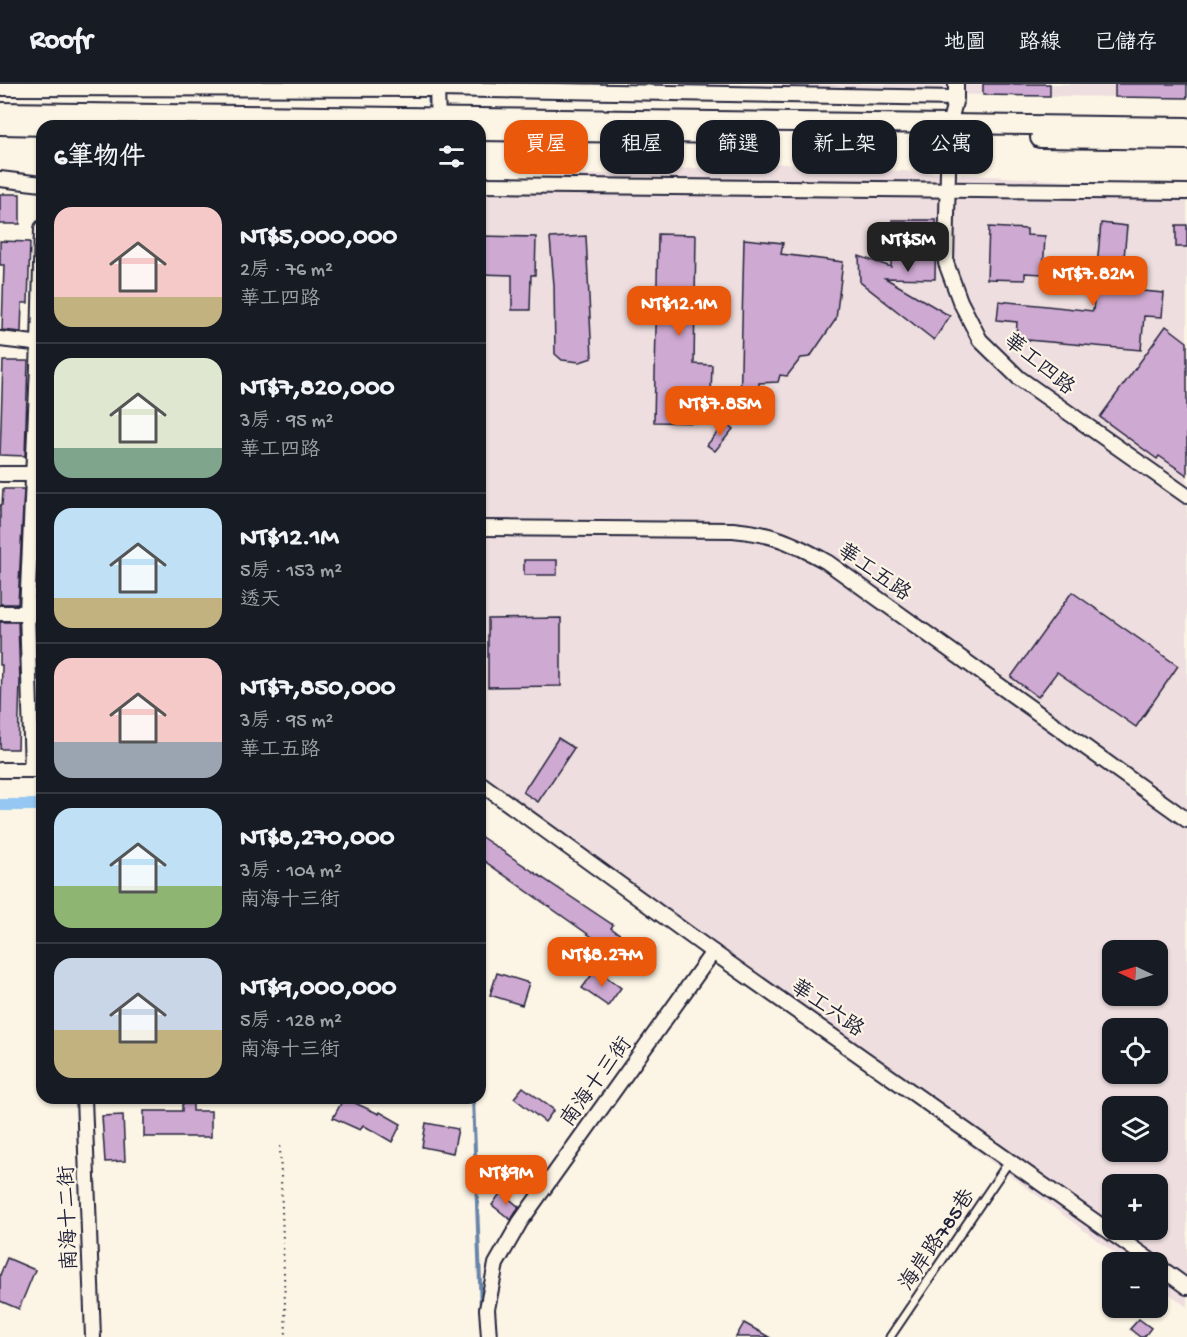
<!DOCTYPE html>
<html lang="zh-TW">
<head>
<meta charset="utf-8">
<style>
	:root { --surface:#171b24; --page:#242831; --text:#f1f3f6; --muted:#9ea1a6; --line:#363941; --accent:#ea580c }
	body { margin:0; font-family:"Gochi Hand","LXGW WenKai TC",sans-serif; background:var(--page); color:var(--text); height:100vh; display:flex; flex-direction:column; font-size:22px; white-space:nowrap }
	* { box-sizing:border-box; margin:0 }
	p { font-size:20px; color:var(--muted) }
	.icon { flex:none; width:33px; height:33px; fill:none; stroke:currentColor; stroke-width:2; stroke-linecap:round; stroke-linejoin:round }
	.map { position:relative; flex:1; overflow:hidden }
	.drawer { position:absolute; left:36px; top:36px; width:450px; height:984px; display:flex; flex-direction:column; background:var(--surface); border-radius:18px; box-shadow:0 2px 4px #0004 }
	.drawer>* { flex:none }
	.top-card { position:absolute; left:504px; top:36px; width:570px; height:54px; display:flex; gap:12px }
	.needle { width:39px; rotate:274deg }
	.fabs { position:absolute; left:1102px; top:856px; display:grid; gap:12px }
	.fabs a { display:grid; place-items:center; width:66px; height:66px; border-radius:12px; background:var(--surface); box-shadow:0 2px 4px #0004; font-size:30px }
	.price { position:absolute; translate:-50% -51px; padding:0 14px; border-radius:12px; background:var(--accent); color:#fff; font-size:20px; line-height:39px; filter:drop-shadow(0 2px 3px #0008) }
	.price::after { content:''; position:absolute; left:50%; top:36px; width:18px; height:14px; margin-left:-9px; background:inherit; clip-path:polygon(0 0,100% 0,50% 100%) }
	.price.on { background:#222; color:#fff }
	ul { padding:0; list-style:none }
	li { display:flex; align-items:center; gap:18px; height:150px; padding:0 18px }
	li+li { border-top:2px solid var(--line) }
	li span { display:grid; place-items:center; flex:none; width:168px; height:120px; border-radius:18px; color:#555 }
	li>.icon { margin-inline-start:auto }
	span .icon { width:72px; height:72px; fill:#fffc; stroke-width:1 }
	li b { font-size:26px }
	h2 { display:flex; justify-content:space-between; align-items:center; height:72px; padding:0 18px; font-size:26px }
	.tag { padding:0 21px; border-radius:18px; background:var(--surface); box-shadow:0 2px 4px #0004; font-size:21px; line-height:54px }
	.tag.on { background:var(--accent); color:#fff }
	header { display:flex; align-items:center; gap:36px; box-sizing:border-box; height:84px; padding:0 30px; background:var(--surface); border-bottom:2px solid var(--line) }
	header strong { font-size:28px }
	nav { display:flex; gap:33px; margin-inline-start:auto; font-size:21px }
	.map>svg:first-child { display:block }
	.built { fill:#eededf; fill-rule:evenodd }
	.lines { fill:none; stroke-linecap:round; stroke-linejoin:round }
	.stream { stroke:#6785a9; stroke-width:4 }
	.canal { stroke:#95c7f2; stroke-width:12 }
	.building { fill:#cea9d2; stroke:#22223b; stroke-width:1.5 }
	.service-casing { stroke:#22223b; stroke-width:11 }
	.minor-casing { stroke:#22223b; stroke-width:18 }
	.secondary-casing { stroke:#22223b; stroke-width:22 }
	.path { stroke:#22223b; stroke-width:2; stroke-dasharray:1.5 4.5; stroke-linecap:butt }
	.service { stroke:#fcf5e5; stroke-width:7 }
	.minor { stroke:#fcf5e5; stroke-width:14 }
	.secondary { stroke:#fcf5e5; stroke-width:18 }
	.labels { text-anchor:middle; stroke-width:4.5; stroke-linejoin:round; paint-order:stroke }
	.street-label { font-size:21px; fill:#22223b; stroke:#fcf5e5 }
</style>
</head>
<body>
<header>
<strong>Roofr</strong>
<nav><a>地圖</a><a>路線</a><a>已儲存</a></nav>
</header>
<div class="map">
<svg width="1187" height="1253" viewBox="0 0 1187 1253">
	<rect width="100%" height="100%" fill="#fcf5e5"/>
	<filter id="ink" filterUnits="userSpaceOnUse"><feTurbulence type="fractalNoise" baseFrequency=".0167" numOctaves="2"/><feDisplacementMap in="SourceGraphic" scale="12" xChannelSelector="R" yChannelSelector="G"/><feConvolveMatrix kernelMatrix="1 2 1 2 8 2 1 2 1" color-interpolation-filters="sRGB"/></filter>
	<g filter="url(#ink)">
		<g class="built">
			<polygon points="440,0 1187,0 1187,14 745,7"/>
			<path d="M769,79L1187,104V1223L1158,1201V1179H1128L480,699V98ZM1113,867H1158V912H1113ZM1113,945H1158V990H1113ZM1113,1023H1158V1068H1113ZM1113,1101H1158V1146H1113Z"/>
		</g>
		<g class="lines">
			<g class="stream">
				<polyline points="429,7 430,29"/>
				<polyline points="473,1014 481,1225"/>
			</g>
			<polyline class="canal" points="0,721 42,721"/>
		</g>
		<g class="building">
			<polygon points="983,0 1050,0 1050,12 983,11"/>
			<polygon points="1115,0 1187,0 1187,14 1115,13"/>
			<rect x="0" y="110" width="20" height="30"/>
			<polygon points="892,136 936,136 935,195 885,194 950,232 934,256 860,198 859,172 891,183"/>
			<polygon points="1101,139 1127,142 1121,205 1164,209 1162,233 1144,232 1141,266 1016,255 1017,238 997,236 999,217 1093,227"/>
			<rect x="1176" y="141" width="11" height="22"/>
			<polygon points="989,143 1027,145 1027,151 1045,152 1043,190 1025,189 1025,196 987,195"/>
			<polygon points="658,150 696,151 694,280 712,281 710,339 654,338"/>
			<polygon points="480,152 536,153 535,191 531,191 530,226 512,226 512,191 480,190"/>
			<polygon points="586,152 592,274 580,278 562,276 555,270 554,201 550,154"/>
			<polygon points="744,155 783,159 781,170 843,178 836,235 810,273 801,274 787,292 780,291 778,298 759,299 759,327 740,327"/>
			<polygon points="0,157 30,158 28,219 22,219 21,248 2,246 4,181 0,181"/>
			<polygon points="1166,242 1187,258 1187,391 1159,372 1157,375 1100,333"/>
			<polygon points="3,277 28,277 25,372 0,371"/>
			<polygon points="725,339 733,345 715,367 707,361"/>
			<polygon points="3,405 24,405 18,520 0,520 0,421 2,421"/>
			<rect x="524" y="476" width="33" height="15"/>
			<polygon points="1072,508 1178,582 1136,643 1057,588 1038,613 1011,593"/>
			<polygon points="561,534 561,602 488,603 488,535"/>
			<polygon points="0,538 18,538 20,597 18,665 0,665 2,581 0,581"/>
			<polygon points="558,654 574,664 538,718 523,708"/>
			<polygon points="480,752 613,841 611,844 640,864 629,879 480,774"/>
			<polygon points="596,885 621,904 608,922 582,904"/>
			<polygon points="497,889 529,899 522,921 490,911"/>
			<polygon points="523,1003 554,1026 545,1038 514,1014"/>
			<polygon points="344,1014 379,1030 380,1028 401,1040 392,1058 363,1041 360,1046 333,1034"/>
			<polygon points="182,1020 193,1020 193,1027 211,1027 211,1053 144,1053 144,1027 182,1027"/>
			<polygon points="123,1031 125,1077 105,1078 102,1032"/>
			<polygon points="426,1039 458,1045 453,1069 422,1063"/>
			<polygon points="501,1108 519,1123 511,1136 492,1121"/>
			<polygon points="7,1174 35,1186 19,1225 0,1217 0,1191"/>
			<polygon points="1139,1235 1151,1244 1144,1253 1140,1253 1130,1245"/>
			<polygon points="744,1239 769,1253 736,1253"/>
		</g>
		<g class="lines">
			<defs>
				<polyline id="service" points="890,1253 1010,1076"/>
				<g id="minor">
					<polyline points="437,0 438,42"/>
					<polyline points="956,0 956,14 949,41 946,179 960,217 980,256 1019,294 1187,412"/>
					<polyline points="0,4 437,5 956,14"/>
					<polyline points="0,95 42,100"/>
					<polyline points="480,101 1187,108"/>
					<polyline points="0,255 42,260"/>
					<polyline points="0,390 42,390"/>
					<path d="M480,444L733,446C774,450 791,458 827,478L1187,736"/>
					<polyline points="0,529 42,529"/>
					<polyline points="0,686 42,686"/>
					<polyline points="32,686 27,528 39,260 42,144"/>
					<polyline points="480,699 713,868 1154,1179"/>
					<polyline points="84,1014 93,1253"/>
					<polyline points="1158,1182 1187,1203"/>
					<polyline points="489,1253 487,1225 496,1180 520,1138 713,868"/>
				</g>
				<g id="secondary">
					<polyline points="0,28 1187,43"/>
					<polyline points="0,41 51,42"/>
					<polyline points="480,47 739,50"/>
					<polyline points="1040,54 1187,56"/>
				</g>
			</defs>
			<use href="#service" class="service-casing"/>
			<use href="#minor" class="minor-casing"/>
			<use href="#secondary" class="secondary-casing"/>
			<polyline class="path" points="280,1062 286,1253"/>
			<use href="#service" class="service"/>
			<use href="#minor" class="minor"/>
			<use href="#secondary" class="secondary"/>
		</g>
	</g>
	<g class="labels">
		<g class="street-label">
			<text transform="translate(1040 279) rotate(39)" y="7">華工四路</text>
			<text transform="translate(875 487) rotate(35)" y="7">華工五路</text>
			<text transform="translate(828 923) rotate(35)" y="7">華工六路</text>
			<text transform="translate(595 997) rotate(-54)" y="7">南海十三街</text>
			<text transform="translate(67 1134) rotate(-92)" y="7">南海十二街</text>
			<text transform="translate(936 1155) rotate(-56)" y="7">海岸路785巷</text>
		</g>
	</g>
</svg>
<div class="fabs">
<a><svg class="needle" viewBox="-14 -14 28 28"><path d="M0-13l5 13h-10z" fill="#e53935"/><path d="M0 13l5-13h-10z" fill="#9ea1a6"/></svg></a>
<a><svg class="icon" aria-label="locate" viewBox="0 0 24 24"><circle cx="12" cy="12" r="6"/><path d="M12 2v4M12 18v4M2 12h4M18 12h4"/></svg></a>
<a><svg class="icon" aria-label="layers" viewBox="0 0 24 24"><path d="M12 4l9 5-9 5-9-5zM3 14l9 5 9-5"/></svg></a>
<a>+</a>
<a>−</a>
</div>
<b class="price on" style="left:908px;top:189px">NT$5M</b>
<b class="price" style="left:1093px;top:223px">NT$7.82M</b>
<b class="price" style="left:679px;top:253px">NT$12.1M</b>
<b class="price" style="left:720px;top:353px">NT$7.85M</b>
<b class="price" style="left:602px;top:904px">NT$8.27M</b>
<b class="price" style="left:506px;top:1122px">NT$9M</b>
<div class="top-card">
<a class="tag on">買屋</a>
<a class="tag">租屋</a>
<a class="tag">篩選</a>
<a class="tag">新上架</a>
<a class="tag">公寓</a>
</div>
<section class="drawer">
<h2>6筆物件<svg class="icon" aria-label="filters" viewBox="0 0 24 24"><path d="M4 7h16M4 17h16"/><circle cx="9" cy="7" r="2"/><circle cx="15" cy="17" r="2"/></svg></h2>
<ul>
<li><span style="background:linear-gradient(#f6c9c9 75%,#c2b280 0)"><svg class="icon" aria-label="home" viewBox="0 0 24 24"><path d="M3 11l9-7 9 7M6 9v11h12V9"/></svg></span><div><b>NT$5,000,000</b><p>2房 · 76 m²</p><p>華工四路</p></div></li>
<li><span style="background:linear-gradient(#dfe7d0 75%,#7fa58c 0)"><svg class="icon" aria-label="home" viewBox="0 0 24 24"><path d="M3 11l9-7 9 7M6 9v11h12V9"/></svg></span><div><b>NT$7,820,000</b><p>3房 · 95 m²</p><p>華工四路</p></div></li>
<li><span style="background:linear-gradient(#bfe0f5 75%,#c2b280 0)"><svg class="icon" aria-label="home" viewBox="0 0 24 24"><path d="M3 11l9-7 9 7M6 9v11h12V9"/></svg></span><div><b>NT$12.1M</b><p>5房 · 153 m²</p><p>透天</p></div></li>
<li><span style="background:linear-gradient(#f6c9c9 70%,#9aa5b1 0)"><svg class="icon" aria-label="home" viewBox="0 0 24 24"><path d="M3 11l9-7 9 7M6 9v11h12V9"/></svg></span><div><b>NT$7,850,000</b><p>3房 · 95 m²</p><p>華工五路</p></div></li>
<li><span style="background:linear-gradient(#bfe0f5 65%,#8fb573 0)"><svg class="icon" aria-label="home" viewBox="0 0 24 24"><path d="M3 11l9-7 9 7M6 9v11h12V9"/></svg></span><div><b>NT$8,270,000</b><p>3房 · 104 m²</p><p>南海十三街</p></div></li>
<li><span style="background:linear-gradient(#c9d6e8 60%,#c2b280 0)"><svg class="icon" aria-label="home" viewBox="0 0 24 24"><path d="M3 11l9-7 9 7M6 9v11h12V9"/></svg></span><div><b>NT$9,000,000</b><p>5房 · 128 m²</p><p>南海十三街</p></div></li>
</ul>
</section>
</div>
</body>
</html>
